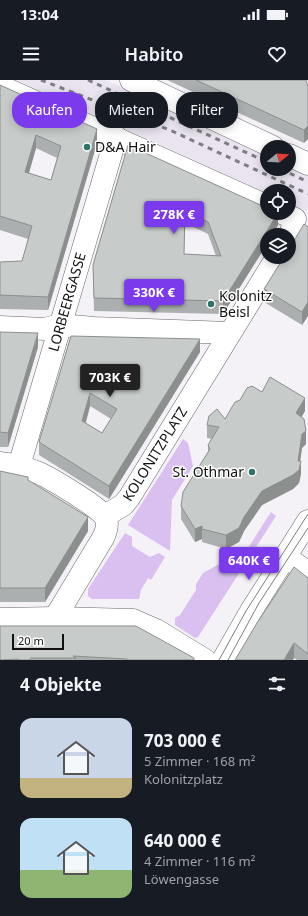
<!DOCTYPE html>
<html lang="de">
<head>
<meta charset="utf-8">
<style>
	:root { --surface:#171b24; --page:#242831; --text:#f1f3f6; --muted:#9ea1a6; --accent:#7c3aed }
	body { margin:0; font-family:"Noto Sans",sans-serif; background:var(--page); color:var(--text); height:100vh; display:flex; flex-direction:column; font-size:15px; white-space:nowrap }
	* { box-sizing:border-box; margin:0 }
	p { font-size:13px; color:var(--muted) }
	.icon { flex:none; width:22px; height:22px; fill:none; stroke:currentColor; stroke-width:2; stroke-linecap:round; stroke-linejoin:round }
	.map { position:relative; height:580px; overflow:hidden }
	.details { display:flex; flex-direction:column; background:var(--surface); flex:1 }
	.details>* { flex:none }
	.guide { position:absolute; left:12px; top:12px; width:284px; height:36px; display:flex; gap:8px }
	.needle { width:26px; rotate:72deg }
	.controls { position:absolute; left:260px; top:60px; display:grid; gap:8px }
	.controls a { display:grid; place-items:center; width:36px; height:36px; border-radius:50%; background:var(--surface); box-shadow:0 2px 10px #0003; font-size:20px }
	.scale { position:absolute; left:12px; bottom:10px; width:52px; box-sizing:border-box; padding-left:4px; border:2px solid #121112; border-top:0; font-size:11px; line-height:14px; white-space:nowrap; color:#121112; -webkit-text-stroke:3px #fff; paint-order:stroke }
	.price { position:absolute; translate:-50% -34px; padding:0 9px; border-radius:4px; background:var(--accent); color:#fff; font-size:13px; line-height:26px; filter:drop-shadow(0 1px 2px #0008) }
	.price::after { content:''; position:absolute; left:50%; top:24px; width:12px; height:9px; margin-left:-6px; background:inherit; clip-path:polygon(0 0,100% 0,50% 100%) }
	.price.current { background:#222; color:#fff }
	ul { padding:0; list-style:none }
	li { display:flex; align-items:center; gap:12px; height:100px; padding:0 20px }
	li span { display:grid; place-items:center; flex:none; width:112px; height:80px; border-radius:12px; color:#555 }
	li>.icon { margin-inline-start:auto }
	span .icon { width:48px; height:48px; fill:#fffc; stroke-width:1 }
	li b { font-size:17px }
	h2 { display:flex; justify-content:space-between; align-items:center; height:48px; padding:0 20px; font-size:17px }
	.chip { padding:0 14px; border-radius:16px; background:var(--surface); box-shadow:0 2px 10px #0003; font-size:14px; line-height:36px }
	.chip.current { background:var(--accent); color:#fff }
	.status { display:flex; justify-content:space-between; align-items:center; height:28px; padding:0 20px; background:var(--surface); direction:ltr }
	.status svg { height:11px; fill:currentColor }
	header { display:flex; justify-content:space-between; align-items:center; height:52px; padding:0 20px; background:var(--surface); font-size:18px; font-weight:600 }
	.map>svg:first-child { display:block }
	.built { fill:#e9e4ef }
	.green { fill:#d9c0f1 }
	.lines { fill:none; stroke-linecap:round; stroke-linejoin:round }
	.minor-casing { stroke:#68676a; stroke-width:23 }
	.minor { stroke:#fff; stroke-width:22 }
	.tram { stroke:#7e7d7f; stroke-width:1 }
	.rail { stroke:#7e7d7f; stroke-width:3; stroke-dasharray:5 5; stroke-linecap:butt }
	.wall { fill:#abafaf; fill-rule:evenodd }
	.shaded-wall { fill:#8b8f8e }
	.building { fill:#c7cccb; stroke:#8b8f8e; fill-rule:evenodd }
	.poi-dot { fill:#2d736a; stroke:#fff; stroke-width:1.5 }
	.labels { text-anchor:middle; stroke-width:3; stroke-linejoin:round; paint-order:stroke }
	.poi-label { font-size:14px; fill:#121112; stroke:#fff; text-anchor:start }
	.street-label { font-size:14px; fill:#121112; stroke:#fff }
</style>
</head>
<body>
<div class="status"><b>13:04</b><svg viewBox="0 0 49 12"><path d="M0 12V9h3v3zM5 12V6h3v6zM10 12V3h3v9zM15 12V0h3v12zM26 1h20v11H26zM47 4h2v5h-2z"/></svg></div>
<header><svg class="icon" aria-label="menu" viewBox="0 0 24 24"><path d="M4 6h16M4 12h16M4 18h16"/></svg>Habito<svg class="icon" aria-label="heart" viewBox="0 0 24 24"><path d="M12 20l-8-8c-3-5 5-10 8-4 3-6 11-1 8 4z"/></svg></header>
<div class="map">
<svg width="308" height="580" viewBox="0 0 308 580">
	<rect width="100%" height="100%" fill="#f4f2f6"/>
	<polygon class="built" points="17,0 105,0 161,24 267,73 267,89 289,89 289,84 308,92 308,132 289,123 289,111 267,111 267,113"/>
	<g class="green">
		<polygon points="183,359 188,363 193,386 172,420 170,471 128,445"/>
		<polygon points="271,432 276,436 198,557 195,558 175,545 175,538 180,535 196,510 196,504 203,493 248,468"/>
		<polygon points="125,453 132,457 132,466 150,477 159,473 165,477 151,500 148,498 141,510 139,519 92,519 88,516 88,509"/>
	</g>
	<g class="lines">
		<defs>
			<g id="minor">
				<polyline points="131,0 273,67"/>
				<polyline points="0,6 267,126"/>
				<polyline points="289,75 308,84"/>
				<polyline points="282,133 295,139 289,158"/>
				<polyline points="0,247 45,249 60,245 94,248 229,253"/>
				<path d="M0,383C13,384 26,388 39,393C50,398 101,428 105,437C109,444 106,452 103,458L55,538"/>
				<polyline points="19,386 116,57"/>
				<polyline points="105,436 123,425 129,418 277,177"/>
				<polyline points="285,476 308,493"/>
				<polyline points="0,539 55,538 133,540 156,550 205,580"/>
				<polyline points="223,580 251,531 308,441"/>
			</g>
		</defs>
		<use href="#minor" class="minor-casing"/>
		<use href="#minor" class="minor"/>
		<g class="tram">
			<polyline points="219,580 246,531 308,434"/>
			<polyline points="228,580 259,523 308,448"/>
		</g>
		<g class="rail">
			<polyline points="41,0 172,51 308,114"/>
			<polyline points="88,0 267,82"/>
			<polyline points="281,89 308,102"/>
		</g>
	</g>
	<g class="wall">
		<polygon points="167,0 306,0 304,63"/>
		<path d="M0,5L97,63L48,230L0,229V182L22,181L28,159L0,150ZM36,68L57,78L51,100L29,93Z"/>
		<path d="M128,65L278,145L272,155H267V164L223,234L94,231L93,185ZM185,143L208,154L216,176L184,174Z"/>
		<polygon points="308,147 308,236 302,245 264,222 264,209"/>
		<polygon points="0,252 38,267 8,367 0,367"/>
		<path d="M71,256L200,272L109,419L39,375V362ZM90,326L111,339L102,353L86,343Z"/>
		<polygon points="262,312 305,331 301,337 306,364 302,368 300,381 301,394 299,403 293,409 262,425 244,451 239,462 226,469 202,462 202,459 195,462 181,439 181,426 208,372 208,365 212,359 207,358 207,345 225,339"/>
		<polygon points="0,391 28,401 88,451 45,522 0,522"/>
		<polygon points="308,498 308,580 297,580 294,578 235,580"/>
		<polygon points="0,546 194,580 0,580"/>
	</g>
	<g class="shaded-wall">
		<polygon points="308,46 308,59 304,63 304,50"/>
		<polygon points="97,49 97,63 48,230 48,217"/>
		<polygon points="36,55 36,68 25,106 25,92"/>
		<polygon points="278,133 278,145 272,155 267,155 267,164 223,234 223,221"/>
		<polygon points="308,222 308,236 302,245 302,232"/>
		<polygon points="38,253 38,267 8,367 8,353"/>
		<polygon points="200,259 200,272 109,419 109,406"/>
		<polygon points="90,313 90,326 82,354 82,341"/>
		<polygon points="305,318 305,331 296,347 296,333"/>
		<polygon points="306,351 306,364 302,368 299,390 301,381 301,394 299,403 293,409 262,425 244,451 239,462 226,469 226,455 244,437 262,411 298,381 302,354"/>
		<polygon points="88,437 88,451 45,522 45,508"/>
		<polygon points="202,446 202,459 195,462 195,449"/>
		<polygon points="294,563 294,578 293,580 284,580"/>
	</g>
	<g class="building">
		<polygon points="196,0 306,0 308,7 308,46 304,50"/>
		<path d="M0,5L97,49L48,217L0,215V182L22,181L32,146L0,136ZM36,55L61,66L51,100L25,92Z"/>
		<path d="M128,65L267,128V133H278L223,221L94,218L93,185ZM185,131L208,142L221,176L184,174Z"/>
		<polygon points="304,144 308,147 308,222 302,232 264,209 284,177 289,177 289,169"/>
		<polygon points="0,252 38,253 8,353 0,352"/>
		<path d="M71,256L200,259L109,406L39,362ZM90,313L117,329L102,353L82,341Z"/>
		<polygon points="270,297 305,318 296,333 304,339 306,351 302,354 298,381 301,381 299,390 293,395 262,411 244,437 239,448 226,455 202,449 202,446 195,449 181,426 183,412 210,369 208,365 219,347 207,345 209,336 217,329 225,339 235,322 240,320 247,308 252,306 262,312"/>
		<polygon points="0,391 28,397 28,400 88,437 45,508 0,508"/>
		<polygon points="294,487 308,498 308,574 294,563 284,580 235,580 257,543"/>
		<polygon points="0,546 136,546 194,578 194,580 128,580 127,579 73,576 76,578 31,578 29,580 20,580 18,579 0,580"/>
	</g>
	<g class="poi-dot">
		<circle cx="87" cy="67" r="4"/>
		<circle cx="211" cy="224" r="4"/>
		<circle cx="252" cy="392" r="4"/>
	</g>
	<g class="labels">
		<g class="poi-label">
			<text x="95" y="72">D&amp;A Hair</text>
			<text x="219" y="221">Kolonitz<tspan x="219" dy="16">Beisl</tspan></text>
			<text x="244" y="397" text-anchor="end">St. Othmar</text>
		</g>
		<g class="street-label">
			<text transform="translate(67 222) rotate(-74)" y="5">LORBEERGASSE</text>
			<text transform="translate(155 374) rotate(-58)" y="5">KOLONITZPLATZ</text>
		</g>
	</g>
</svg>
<div class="controls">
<a><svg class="needle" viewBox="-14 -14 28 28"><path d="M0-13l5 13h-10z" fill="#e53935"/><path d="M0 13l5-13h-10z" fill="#9ea1a6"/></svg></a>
<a><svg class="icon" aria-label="locate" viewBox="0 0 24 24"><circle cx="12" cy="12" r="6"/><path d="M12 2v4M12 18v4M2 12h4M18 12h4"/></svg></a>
<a><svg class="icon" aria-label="layers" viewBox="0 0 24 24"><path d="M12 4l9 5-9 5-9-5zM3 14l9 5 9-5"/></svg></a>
</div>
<div class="scale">20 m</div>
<b class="price" style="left:174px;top:155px">278K €</b>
<b class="price" style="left:154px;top:233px">330K €</b>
<b class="price current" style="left:110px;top:318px">703K €</b>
<b class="price" style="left:249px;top:501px">640K €</b>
<div class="guide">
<a class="chip current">Kaufen</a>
<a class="chip">Mieten</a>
<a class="chip">Filter</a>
</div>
</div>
<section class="details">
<h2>4 Objekte<svg class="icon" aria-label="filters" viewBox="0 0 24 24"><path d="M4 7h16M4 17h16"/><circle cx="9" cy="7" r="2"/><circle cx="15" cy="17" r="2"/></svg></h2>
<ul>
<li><span style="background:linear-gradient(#c9d6e8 75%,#c2b280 0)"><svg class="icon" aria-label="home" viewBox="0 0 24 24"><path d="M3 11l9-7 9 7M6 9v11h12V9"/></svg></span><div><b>703 000 €</b><p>5 Zimmer · 168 m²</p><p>Kolonitzplatz</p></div></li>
<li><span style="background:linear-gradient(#bfe0f5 65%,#8fb573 0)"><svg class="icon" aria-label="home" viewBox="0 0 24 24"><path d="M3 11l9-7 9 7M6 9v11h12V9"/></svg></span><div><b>640 000 €</b><p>4 Zimmer · 116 m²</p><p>Löwengasse</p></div></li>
</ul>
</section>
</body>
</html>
